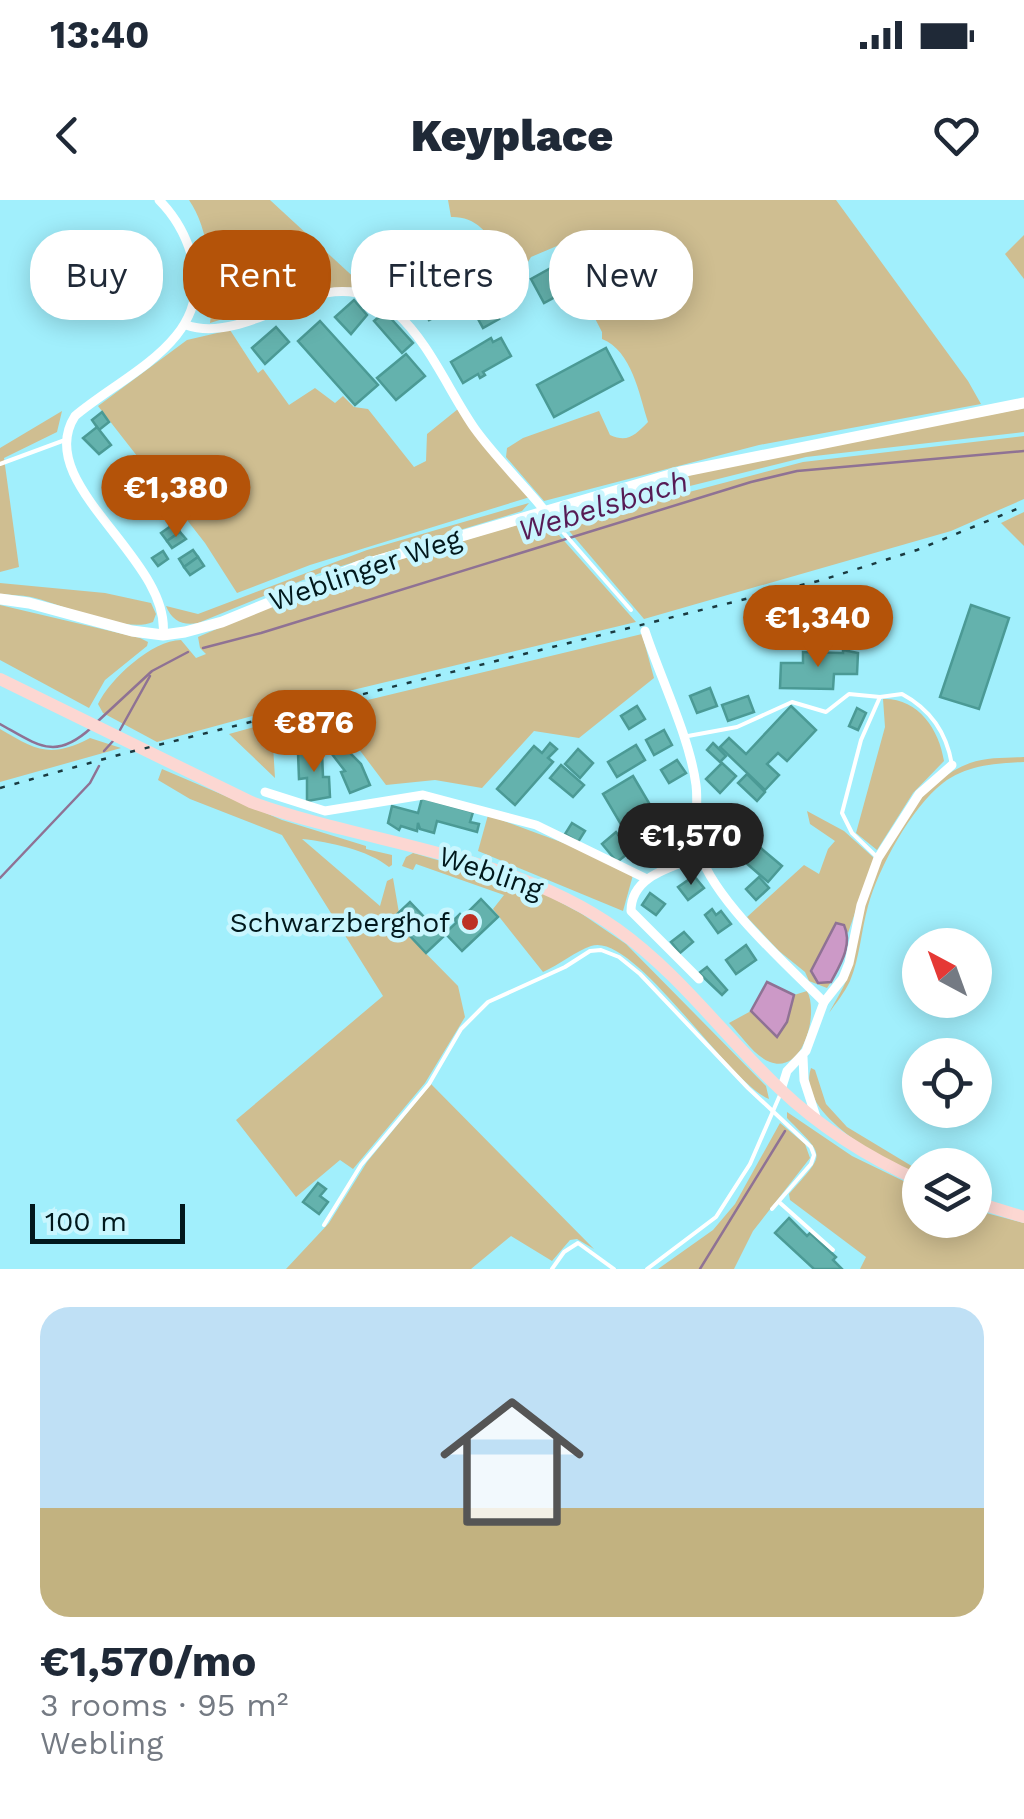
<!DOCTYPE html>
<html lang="en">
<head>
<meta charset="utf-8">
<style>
	:root { --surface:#fff; --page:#f2f2f3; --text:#1f2937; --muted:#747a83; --accent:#b45309 }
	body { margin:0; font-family:"Work Sans",sans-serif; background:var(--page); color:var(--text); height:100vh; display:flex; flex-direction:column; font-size:38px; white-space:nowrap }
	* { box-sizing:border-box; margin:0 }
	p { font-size:32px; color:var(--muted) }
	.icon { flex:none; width:55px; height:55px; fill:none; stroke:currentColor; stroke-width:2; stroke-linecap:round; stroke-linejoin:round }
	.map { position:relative; height:1069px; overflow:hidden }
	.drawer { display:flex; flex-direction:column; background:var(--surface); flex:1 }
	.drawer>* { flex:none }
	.banner { position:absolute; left:30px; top:30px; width:965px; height:90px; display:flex; gap:20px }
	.needle { width:65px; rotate:319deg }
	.controls { position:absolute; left:902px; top:728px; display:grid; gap:20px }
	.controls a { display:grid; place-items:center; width:90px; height:90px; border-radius:50%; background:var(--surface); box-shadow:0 5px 25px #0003; font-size:50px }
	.scale { position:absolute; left:30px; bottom:25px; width:155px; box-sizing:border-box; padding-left:10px; border:5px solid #01181c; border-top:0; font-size:28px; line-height:35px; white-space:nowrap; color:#01181c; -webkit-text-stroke:8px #c9f6fe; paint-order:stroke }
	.price { position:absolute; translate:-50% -85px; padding:0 22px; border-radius:35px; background:var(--accent); color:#fff; font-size:32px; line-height:65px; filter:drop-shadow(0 2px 5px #0008) }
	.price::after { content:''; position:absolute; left:50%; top:60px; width:30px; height:22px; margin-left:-15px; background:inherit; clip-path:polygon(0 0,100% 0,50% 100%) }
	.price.on { background:#222; color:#fff }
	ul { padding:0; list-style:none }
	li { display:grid; align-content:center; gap:20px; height:530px; padding:0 40px }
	li span { display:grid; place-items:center; height:310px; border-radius:30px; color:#555 }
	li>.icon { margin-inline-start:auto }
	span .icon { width:180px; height:180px; fill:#fffc; stroke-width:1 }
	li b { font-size:42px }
	.chip { padding:0 35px; border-radius:40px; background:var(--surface); box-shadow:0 5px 25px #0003; font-size:35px; line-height:90px }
	.chip.on { background:var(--accent); color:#fff }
	.status { display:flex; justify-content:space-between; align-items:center; height:70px; padding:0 50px; background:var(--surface); direction:ltr }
	.status svg { height:28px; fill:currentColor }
	header { display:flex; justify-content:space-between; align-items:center; height:130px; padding:0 40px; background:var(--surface); font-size:45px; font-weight:800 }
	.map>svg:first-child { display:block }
	.green { fill:#cfbe91 }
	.water { fill:#cc99c7; stroke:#8f7294; stroke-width:2.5 }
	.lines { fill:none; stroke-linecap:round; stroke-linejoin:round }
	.stream { stroke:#8f7294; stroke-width:2.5 }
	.building { fill:#64b2ad; stroke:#4b9a95; stroke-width:2.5 }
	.service { stroke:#fff; stroke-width:4 }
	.minor { stroke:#fff; stroke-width:9 }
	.tertiary { stroke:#fff; stroke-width:11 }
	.secondary { stroke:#fcd7d2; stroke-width:12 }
	.rail { stroke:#1b3b41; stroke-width:2.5; stroke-dasharray:5 10; stroke-linecap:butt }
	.poi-dot { fill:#bd3023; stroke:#c9f6fe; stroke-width:4 }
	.labels { text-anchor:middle; stroke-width:9; stroke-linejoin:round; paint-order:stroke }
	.street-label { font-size:28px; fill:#01181c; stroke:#c9f6fe }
	.poi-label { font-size:28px; fill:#01181c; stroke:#c9f6fe; text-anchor:end }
	.water-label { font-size:30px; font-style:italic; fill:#571b55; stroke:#c9f6fe }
</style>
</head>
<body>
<div class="status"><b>13:40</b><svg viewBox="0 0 49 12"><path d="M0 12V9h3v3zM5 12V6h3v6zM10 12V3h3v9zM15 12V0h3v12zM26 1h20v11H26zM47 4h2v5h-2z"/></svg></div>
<header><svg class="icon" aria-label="back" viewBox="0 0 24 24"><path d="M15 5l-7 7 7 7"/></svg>Keyplace<svg class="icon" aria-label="heart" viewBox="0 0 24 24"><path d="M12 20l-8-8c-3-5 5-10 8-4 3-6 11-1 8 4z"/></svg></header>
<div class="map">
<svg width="1024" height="1069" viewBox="0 0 1024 1069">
	<rect width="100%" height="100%" fill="#a1effc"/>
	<g class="green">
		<path d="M189,0H270L360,83L355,87L306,93L210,123C215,87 210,30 189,0Z"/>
		<path d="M448,0H836L968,181L981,204L759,245L544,301L506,257L507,248L523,238L599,211L610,235C628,243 635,235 648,222C639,194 632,151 602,139V132L588,105L605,96L610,79L589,63L571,40L531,57L523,70L493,55C493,32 473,16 451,17Z"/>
		<polygon points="1024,35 1024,79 1005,54"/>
		<polygon points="230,130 258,173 263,169 289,205 315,188 335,203 343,196 354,207 368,209 414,267 426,261 427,234 458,209 530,297 310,365 237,393 205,343 98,206 187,140"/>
		<polygon points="1024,208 1024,232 806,257 562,318 568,310 709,270"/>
		<polygon points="62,211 57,232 4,258 19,367 0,372 0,248"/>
		<polygon points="1024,236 1024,299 951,331 644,419 564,325 803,262"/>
		<path d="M529,303L522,311L325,371L198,423C183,426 172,421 166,406L198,414L367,350Z"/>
		<polygon points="1024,312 1024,346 1001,323"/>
		<path d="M543,317L636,422L311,500L157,542L103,513L98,504C110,479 152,440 181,440L196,458L206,454L200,448L198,437L299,394L372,368Z"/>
		<path d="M0,383L105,393L151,403L156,414L153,422C125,434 61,404 31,397C21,395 10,395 0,394Z"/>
		<polygon points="0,405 140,438 148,442 147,446 105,480 89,508 0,460"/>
		<polygon points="642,434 654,478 579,538 534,531 482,588 435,580 386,585 343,528 322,511"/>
		<path d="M883,499C918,498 939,529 944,561L913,593L877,650L856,633L885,527Z"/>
		<polygon points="302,514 291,541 273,545 275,578 229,534"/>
		<path d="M0,529C36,550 50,559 90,538L121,548L0,582Z"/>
		<path d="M1024,557V562C997,563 966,565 943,583C911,608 879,667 868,706C861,731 860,757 850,781C845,792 836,803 829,813C836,800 845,786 850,771C860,742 860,709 871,680C888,637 925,579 970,563C987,557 1006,558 1024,557Z"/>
		<path d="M162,569L282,620L366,646V649L392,655V665L389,667C368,650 330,642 302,639L380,706L387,681L393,678L399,713L393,720L458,786L465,817L425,883L353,969L340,960L296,997L236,920L383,796L282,635L190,599L158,580Z"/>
		<polygon points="807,611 844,631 874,658 848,733 844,725 818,783 831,782 827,788 809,781 805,772 779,751 747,717 804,665 819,674 828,649 835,641 810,624"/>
		<polygon points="488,615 569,645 633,675 623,711 478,651"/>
		<path d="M413,653L532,687L582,714L626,744L766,886L769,899C726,881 634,731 591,746C576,751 559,765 543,772L493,709L504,695L416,664L413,670L402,666L406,657Z"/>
		<path d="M807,791C819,812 804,875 770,862C754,856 741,835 729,823L751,811L777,836L787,822L794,795Z"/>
		<path d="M811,868L815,870L826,904L847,927L920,971V978C886,960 795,915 811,868Z"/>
		<polygon points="431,884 594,1049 577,1039 570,1040 552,1061 511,1036 471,1069 286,1069 329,1023 367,962"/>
		<path d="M787,912L852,956L920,989V1020H975V1010L1024,1023V1069H860L866,1057L790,1000L789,994C826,952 826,958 787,918Z"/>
		<polygon points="780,923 805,944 810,958 753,1031 734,1069 658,1069 713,1030 735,1004"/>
	</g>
	<g class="water">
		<path d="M836,723L844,725C853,745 840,765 831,782L818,783L811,771Z"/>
		<polygon points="767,782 794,795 787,822 777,837 751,811"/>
	</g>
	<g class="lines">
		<g class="stream">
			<polyline points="203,448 261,433 751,282 797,271 1024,251"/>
			<polyline points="97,522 152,471 188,452"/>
			<path d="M0,524C38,545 55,561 91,528"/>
			<polyline points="120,530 150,476"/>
			<polyline points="104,551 113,541"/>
			<polyline points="0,678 90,583 99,566"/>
			<polyline points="700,1069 785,931"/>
		</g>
	</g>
	<g class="building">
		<polygon points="442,51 447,59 432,66 428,58"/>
		<polygon points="576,54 590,78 544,103 531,79"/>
		<polygon points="379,63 382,68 390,66 393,71 392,75 380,82 371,67"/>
		<polygon points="510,70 521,99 510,103 500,74"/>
		<polygon points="467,77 476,96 470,99 471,106 450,117 438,92"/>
		<polygon points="407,91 414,104 402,111 394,98"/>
		<polygon points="483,92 499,119 483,128 471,106 470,99"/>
		<polygon points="439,94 447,111 429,120 420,104"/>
		<polygon points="354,100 367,115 351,134 335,117"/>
		<polygon points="385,112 413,143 402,153 374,121"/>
		<polygon points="320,121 378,185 355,205 298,141"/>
		<polygon points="276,127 289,142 265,164 252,148"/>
		<polygon points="491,138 493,142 501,138 511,156 483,172 485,175 480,178 478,174 463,183 451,162"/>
		<polygon points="606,148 623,180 554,217 537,185"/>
		<polygon points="406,154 425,176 396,200 377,178"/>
		<polygon points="102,212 109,222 99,230 92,220"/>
		<polygon points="97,227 111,245 99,254 83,238"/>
		<polygon points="137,259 149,275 141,280 130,265"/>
		<polygon points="138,275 146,287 135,295 127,283"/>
		<polygon points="146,287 155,299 137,309 133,302 138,298 135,295"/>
		<polygon points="169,301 174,307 163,316 158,310"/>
		<polygon points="175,323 180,332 167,341 161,333"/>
		<polygon points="180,332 186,339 172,348 167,341"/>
		<polygon points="193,350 198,357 184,367 179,359"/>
		<polygon points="163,351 168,359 158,366 152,358"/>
		<polygon points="198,357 204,366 190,375 184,367"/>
		<polygon points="971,405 1009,418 979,509 940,497"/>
		<polygon points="843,450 858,453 857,474 834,474 833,489 780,488 781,463 803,463 803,452 843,453"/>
		<polygon points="710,488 717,506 697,513 690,496"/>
		<polygon points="748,496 754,512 728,521 722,505"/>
		<polygon points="637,506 645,519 629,529 621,516"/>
		<polygon points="791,506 816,530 787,561 778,553 767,564 779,575 765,590 720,547 729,538 746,554"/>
		<polygon points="857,508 866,513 858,530 849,526"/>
		<polygon points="664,530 672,545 654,555 646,540"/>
		<polygon points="333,536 361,564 370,585 350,593 341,572 345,571 325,545"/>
		<polygon points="550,543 557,549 548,558 553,562 515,605 497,589 534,546 542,553"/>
		<polygon points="713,543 726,556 720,562 707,550"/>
		<polygon points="636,545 645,560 617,577 608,562"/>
		<polygon points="578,549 593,563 580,578 565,564"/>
		<polygon points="322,552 323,577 329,577 330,597 307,601 307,578 299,579 298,553"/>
		<polygon points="677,560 686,573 669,583 661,570"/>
		<polygon points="722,563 736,576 720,593 706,579"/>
		<polygon points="561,565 584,585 573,597 550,578"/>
		<polygon points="747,574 765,592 757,601 738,583"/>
		<polygon points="633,576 662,625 632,643 603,594"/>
		<polygon points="422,598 473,612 470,622 479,624 477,632 437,621 434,633 420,629 418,623 417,631 401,626 399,630 388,623 392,606 418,613"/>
		<polygon points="572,623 585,631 578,642 565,634"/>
		<polygon points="676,624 686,641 670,650 660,634"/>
		<polygon points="616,632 631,651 617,662 602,644"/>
		<polygon points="749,638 782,666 768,682 736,654"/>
		<polygon points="694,676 704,688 688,700 678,687"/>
		<polygon points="759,677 769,688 756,700 746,689"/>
		<polygon points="650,693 665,704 656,715 642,705"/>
		<polygon points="481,699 498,717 462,751 445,733 456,723 455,719 460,714 463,717"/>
		<polygon points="410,702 443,737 426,753 393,718"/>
		<polygon points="712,709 716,715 721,711 731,724 718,733 705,715"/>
		<polygon points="684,732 693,742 680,753 671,742"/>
		<polygon points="746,745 756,760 736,774 726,760"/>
		<polygon points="707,767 727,790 722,795 699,773"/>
		<polygon points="318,983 326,989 320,996 328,1002 319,1014 303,1002"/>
		<polygon points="789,1018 807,1036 810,1033 836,1057 833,1060 842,1069 814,1069 775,1033"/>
	</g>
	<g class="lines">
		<g class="service">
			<polyline points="0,264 65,240"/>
			<polyline points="548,315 631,410"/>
			<path d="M688,536L737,527L792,502L826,512L849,494L880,497L902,494C930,509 947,534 952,565"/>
			<polyline points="699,650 728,641"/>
			<polyline points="878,658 852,633 842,613 861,540 880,497"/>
			<polyline points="779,1002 833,1050"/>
			<polyline points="324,1025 361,965 429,884 461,829 488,802 565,767 590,751 601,750 619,757 640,774 748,888 811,947 814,955 811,964 772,1009"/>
			<polyline points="552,1069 564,1052 578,1043 614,1069"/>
			<polyline points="647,1069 716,1017 750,964 780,895"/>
		</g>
		<g class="minor">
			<path d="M159,0C176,17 187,37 193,61C213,140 126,173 75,216C31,284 172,359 163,435"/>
			<path d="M186,125C226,139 273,110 311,97C403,66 434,171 475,229C496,258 523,284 545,311"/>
			<path d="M645,431C660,477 690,538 696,585C699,608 692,632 700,654C716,702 788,766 824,802"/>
			<polyline points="265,592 325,611 423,595 536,625 645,678"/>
			<path d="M699,779L631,711C631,675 673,667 700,656"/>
			<polyline points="803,857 804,880 816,917"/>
			<polyline points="781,890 787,871 806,851 824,802 843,778 849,763 861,705 878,658 919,594 952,565"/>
		</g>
		<polyline class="tertiary" points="0,399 29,403 132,431 163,435 185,432 222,422 359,366 680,272 1024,203"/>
		<g class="secondary">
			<path d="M0,479L251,602C373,646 508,652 617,729C680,774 724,836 780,889C821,928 869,958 920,981"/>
			<polyline points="975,1002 1024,1017"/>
		</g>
		<polyline class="rail" points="0,588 122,554 822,380 917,350 1024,306"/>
	</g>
	<circle class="poi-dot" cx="470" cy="722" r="10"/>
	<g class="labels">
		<g class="street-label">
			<text transform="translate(365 369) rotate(-19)" y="10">Weblinger Weg</text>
			<text transform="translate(491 672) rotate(19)" y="10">Webling</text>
		</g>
		<g class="poi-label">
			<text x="450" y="732">Schwarzberghof</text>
		</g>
		<g class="water-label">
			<text transform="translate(603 306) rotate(-17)" y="10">Webelsbach</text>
		</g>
	</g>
</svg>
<div class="controls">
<a><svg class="needle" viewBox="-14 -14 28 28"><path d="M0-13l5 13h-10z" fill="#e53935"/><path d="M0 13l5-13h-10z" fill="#747a83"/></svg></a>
<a><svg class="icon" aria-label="locate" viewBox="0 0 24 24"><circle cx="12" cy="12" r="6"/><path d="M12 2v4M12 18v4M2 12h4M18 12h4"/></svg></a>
<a><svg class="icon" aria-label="layers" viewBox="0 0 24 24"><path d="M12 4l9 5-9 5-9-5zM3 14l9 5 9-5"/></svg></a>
</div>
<div class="scale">100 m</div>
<b class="price" style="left:176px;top:340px">€1,380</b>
<b class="price" style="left:818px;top:470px">€1,340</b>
<b class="price" style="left:314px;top:575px">€876</b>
<b class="price on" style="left:691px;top:688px">€1,570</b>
<div class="banner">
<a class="chip">Buy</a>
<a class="chip on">Rent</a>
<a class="chip">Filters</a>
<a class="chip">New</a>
</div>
</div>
<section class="drawer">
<ul>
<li><span style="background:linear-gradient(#bfe0f5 65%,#c2b280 0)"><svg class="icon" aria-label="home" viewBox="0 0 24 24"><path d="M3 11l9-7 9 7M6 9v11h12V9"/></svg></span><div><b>€1,570/mo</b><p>3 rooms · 95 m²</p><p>Webling</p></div></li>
</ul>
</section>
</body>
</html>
